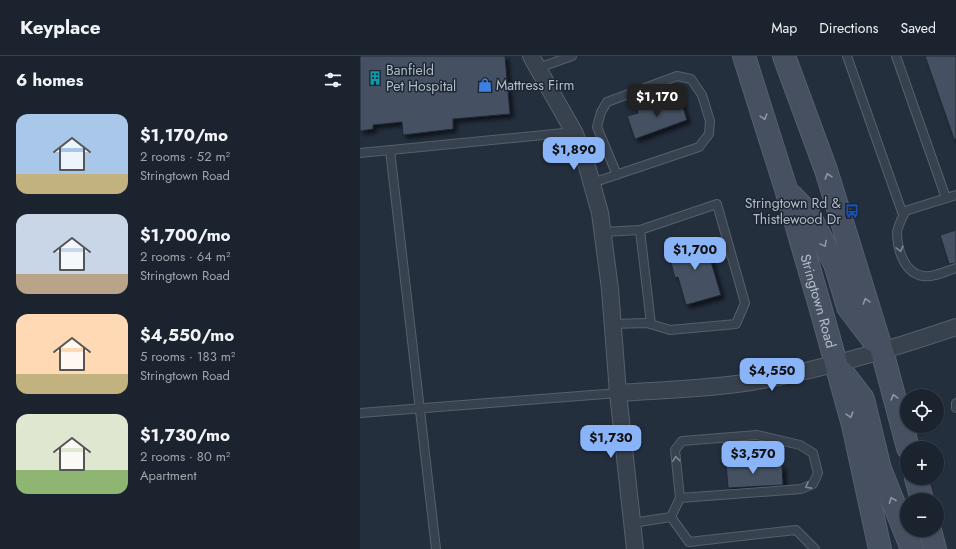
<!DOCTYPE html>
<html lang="en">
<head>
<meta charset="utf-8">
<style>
	:root { --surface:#1b232e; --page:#282f3a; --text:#f1f3f6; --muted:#a0a4aa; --line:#39404a; --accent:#8ab4f8 }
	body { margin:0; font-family:Jost,sans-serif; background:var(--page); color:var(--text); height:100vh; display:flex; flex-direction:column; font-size:15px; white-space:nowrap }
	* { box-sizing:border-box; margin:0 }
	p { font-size:13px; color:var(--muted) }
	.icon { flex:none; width:22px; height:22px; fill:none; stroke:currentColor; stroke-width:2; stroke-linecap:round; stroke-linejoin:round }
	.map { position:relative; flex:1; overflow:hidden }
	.sheet { display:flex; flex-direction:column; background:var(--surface); width:360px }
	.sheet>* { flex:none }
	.controls { position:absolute; left:540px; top:333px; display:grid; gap:8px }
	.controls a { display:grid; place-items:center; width:44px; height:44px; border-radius:50%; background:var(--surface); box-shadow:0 1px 3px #0004,0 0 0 1px var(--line); font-size:20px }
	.price { position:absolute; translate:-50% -34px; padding:0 9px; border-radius:8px; background:var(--accent); color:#111; font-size:13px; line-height:26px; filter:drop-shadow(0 1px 2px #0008) }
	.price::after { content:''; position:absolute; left:50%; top:24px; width:12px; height:9px; margin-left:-6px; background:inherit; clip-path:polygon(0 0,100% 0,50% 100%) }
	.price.active { background:#222; color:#fff }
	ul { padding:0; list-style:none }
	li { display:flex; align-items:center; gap:12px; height:100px; padding:0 16px }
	li span { display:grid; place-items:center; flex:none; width:112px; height:80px; border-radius:12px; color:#555 }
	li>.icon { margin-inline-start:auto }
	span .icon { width:48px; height:48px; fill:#fffc; stroke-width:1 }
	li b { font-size:17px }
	h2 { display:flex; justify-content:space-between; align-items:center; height:48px; padding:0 16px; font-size:17px }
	header { display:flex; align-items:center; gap:24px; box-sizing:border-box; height:56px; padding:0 20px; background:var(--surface); border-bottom:1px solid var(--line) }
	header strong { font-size:19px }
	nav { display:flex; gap:22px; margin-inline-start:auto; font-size:14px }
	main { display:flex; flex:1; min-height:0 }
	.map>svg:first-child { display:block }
	.building { fill:#455162; stroke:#1f2835; filter:url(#shadow) }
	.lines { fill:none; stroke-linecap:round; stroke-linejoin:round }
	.lane-casing { stroke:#565f6c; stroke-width:10 }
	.street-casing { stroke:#565f6c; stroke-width:18 }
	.secondary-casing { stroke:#565f6c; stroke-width:24 }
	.lane { stroke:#38414e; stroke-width:8 }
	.street { stroke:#38414e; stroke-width:16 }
	.secondary { stroke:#465061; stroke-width:22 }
	.oneway { stroke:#8e96a5 }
	.oneway2 { stroke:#7c8592 }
	.labels { text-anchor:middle; stroke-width:3; stroke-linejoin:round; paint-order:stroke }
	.poi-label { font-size:14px; fill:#b4bcc9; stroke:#1d2633; text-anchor:start }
	.street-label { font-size:14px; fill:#b4bcc9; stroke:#1d2633 }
</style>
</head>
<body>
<header>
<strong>Keyplace</strong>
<nav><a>Map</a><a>Directions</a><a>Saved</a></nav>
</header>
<main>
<section class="sheet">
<h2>6 homes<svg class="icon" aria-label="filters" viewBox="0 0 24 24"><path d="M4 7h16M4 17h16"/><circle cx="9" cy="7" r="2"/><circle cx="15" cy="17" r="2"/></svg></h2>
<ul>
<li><span style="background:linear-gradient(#a9c7e8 75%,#c2b280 0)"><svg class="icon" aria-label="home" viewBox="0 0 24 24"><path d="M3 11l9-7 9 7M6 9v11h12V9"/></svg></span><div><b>$1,170/mo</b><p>2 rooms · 52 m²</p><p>Stringtown Road</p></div></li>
<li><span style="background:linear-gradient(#c9d6e8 75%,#b9a48a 0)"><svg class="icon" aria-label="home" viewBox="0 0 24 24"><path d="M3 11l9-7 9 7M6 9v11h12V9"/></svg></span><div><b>$1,700/mo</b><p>2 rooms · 64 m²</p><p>Stringtown Road</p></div></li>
<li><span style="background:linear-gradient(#ffd9b3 75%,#c2b280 0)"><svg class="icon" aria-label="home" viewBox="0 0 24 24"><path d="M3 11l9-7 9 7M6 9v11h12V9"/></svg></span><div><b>$4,550/mo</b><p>5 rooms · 183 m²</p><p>Stringtown Road</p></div></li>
<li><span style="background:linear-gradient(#dfe7d0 70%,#8fb573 0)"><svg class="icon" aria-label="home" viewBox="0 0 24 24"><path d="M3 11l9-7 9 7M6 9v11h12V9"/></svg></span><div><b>$1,730/mo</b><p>2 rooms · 80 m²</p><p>Apartment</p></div></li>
</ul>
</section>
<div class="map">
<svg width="596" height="493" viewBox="0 0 596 493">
	<defs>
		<filter id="shadow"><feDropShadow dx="3.5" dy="3.5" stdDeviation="2" flood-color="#0009"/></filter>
	</defs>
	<rect width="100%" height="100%" fill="#242f3e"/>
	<g class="building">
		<polygon points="0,0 145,0 150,58 93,63 93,73 43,79 42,66 13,69 13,73 0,75"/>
		<polygon points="565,0 596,0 596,83 594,83"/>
		<polygon points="320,42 327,64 275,83 267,60 278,57 277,53 299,45 300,49"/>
		<polygon points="596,174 596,207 589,208 580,179"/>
		<polygon points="344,182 361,239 326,249 318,221 315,222 311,207 314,206 310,191"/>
		<polygon points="397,405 397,410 422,409 423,429 368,432 366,407"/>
	</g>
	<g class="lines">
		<defs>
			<g id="lane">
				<polyline points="487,0 542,156 596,139"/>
				<polyline points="536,0 586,142"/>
				<polyline points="178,12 212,0"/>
				<polyline points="30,94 76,493"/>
				<polyline points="0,97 214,76"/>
				<polyline points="232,127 339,91 349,78 350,65 342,39 331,23 317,20 247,46 241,56 237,71 257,119"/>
				<path d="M545,156C542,162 538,170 537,176C537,193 544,217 563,220C573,222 586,215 596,212"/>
				<polyline points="280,174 291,268"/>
				<polyline points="242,176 280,174 357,148 385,247 376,268 310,274 287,267 252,268"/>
				<polyline points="596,347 596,352"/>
				<polyline points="0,357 258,337"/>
				<polyline points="311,461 329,486 436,474 455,493"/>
				<polyline points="272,467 311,461 320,442 315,394 322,385 397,379 440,389 453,397 458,417 453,428 441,433 320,442"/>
			</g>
			<g id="street">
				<polyline points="171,0 214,76 225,103 240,157 250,233 258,337 275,493"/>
				<path d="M258,337C302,334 347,333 391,326C461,314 529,294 596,271"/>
			</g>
			<g id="secondary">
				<path id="s1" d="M384,0L426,133L462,257L493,369L520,493"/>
				<polyline points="424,0 466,114 522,295 548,392"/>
				<polyline points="432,140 448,157 475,208 488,251 513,284"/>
				<polyline points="483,317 503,343 520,413 552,493"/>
				<polyline points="556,422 562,444"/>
				<polyline points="570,474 575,493"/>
			</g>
		</defs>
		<use href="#lane" class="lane-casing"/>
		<use href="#street" class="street-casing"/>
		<use href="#secondary" class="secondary-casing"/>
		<use href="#lane" class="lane"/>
		<use href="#street" class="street"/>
		<use href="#secondary" class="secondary"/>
	</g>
	<defs><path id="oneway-chevron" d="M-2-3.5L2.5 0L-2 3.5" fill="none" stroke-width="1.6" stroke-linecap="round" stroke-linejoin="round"/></defs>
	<g class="oneway">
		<use href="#oneway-chevron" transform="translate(404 61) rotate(73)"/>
		<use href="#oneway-chevron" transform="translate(468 120) rotate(-107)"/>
		<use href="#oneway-chevron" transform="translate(464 188) rotate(62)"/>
		<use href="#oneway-chevron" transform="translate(506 245) rotate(-107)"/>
		<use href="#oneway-chevron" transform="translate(534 341) rotate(-105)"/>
		<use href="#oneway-chevron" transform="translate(490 359) rotate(74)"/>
		<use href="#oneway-chevron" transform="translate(532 444) rotate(-112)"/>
	</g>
	<g class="oneway2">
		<use href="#oneway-chevron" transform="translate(540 193) rotate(75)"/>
		<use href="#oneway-chevron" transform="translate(316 403) rotate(-96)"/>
		<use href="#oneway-chevron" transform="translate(448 430) rotate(152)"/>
	</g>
	<defs>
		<symbol id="building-bare" viewBox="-9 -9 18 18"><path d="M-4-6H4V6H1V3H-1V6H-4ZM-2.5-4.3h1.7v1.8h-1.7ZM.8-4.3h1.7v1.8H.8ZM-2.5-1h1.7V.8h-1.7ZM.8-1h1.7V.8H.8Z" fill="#0f9aa8" stroke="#1d2633" stroke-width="2.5" paint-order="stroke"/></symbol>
		<symbol id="shop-bare" viewBox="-9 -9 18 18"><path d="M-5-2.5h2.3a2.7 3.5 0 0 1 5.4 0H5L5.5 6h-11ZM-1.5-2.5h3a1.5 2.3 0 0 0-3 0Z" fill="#3f7fe0" stroke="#1d2633" stroke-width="2.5" paint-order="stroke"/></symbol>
		<symbol id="bus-bare" viewBox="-9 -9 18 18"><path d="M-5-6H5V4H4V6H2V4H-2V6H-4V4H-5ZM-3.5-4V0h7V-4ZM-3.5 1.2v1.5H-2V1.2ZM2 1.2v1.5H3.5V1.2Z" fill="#1a4fb4" stroke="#1d2633" stroke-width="2.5" paint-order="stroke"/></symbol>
	</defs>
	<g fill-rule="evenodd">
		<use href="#building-bare" x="5" y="12" width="20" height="20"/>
		<use href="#shop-bare" x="115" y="19" width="20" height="20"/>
		<use href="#bus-bare" x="482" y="145" width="20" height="20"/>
	</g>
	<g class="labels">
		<g class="poi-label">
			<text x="26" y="19">Banfield<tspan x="26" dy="16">Pet Hospital</tspan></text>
			<text x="136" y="34">Mattress Firm</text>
			<text x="481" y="152" text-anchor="end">Stringtown Rd &amp;<tspan x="481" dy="16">Thistlewood Dr</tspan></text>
		</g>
		<g class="street-label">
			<text dy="5" stroke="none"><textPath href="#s1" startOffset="256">Stringtown Road</textPath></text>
		</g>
	</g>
</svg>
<div class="controls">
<a><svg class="icon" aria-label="locate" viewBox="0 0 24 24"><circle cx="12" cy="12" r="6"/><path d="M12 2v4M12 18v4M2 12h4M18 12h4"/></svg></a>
<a>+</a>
<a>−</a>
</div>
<b class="price active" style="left:297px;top:62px">$1,170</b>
<b class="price" style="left:214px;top:115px">$1,890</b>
<b class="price" style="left:335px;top:215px">$1,700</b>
<b class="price" style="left:412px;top:336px">$4,550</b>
<b class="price" style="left:251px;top:403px">$1,730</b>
<b class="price" style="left:393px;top:419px">$3,570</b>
</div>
</main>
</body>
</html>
